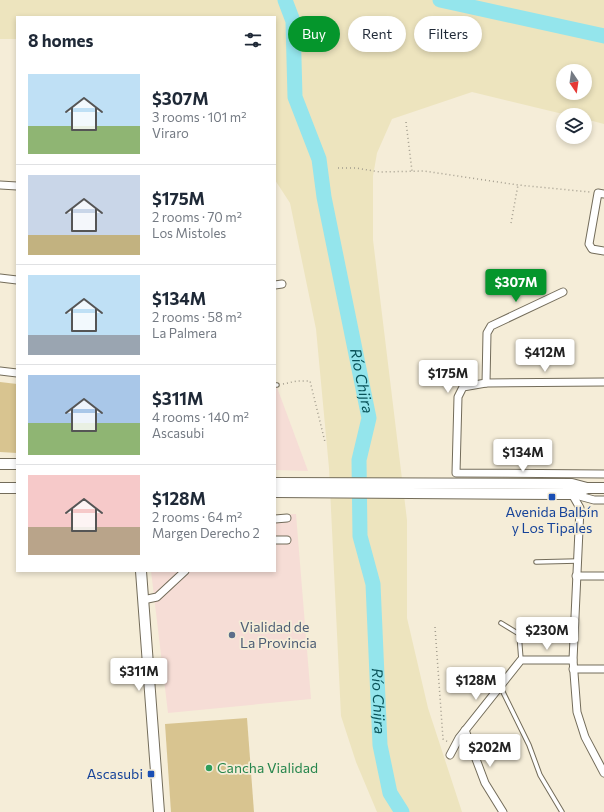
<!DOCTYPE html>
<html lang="en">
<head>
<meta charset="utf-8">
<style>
	:root { --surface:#fff; --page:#f2f2f3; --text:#1f2937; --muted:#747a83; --line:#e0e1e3; --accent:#05962c }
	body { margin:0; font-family:Commissioner,sans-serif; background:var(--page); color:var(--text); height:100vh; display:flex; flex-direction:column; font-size:15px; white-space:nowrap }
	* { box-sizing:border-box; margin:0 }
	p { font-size:13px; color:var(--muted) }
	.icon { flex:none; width:22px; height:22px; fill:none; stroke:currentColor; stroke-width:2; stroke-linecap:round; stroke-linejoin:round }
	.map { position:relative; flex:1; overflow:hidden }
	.side { position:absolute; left:16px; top:16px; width:260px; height:556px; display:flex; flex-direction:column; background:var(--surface); border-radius:0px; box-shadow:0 2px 6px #0003 }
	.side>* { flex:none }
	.hud { position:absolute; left:288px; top:16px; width:256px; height:36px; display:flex; gap:8px }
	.needle { width:26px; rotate:167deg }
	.fabs { position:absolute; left:556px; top:64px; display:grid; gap:8px }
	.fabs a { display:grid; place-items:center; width:36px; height:36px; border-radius:50%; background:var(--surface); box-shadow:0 2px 6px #0003; font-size:20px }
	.price { position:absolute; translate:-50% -34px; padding:0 9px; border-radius:4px; background:#fff; color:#222; font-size:13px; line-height:26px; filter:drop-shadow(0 1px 2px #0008) }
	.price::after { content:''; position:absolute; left:50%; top:24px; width:12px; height:9px; margin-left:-6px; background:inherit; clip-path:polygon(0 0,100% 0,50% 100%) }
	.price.selected { background:var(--accent); color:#fff }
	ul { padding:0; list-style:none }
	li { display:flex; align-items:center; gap:12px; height:100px; padding:0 12px }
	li+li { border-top:1px solid var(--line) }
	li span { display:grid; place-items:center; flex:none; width:112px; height:80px; border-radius:0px; color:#555 }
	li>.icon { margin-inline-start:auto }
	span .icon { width:48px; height:48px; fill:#fffc; stroke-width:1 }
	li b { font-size:17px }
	h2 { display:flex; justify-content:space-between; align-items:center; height:48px; padding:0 12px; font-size:17px }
	.tag { padding:0 14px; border-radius:18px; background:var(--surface); box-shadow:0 2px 6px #0003; font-size:14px; line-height:36px }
	.tag.selected { background:var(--accent); color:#fff }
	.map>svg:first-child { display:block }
	.industrial { fill:#f6ddd6 }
	.green { fill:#d8c490 }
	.sand { fill:#ede4be; fill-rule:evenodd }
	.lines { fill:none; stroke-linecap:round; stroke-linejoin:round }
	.river { stroke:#94e5ec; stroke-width:15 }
	.lane-casing { stroke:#736c5a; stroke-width:5.5 }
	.street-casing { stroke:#736c5a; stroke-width:9 }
	.secondary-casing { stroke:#736c5a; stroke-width:12 }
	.path { stroke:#a39d8e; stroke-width:1.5; stroke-dasharray:1 3; stroke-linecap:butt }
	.lane { stroke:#fff; stroke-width:3.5 }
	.street { stroke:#fff; stroke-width:7 }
	.secondary { stroke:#fff; stroke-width:10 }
	.transit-dot { fill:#1a4fb4; stroke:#f5edd8; stroke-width:1.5 }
	.service-dot { fill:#5c6f8a; stroke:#f5edd8; stroke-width:1.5 }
	.leisure-dot { fill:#2e9e5b; stroke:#f5edd8; stroke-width:1.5 }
	.labels { text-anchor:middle; stroke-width:3.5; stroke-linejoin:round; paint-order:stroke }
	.transit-label { font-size:14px; fill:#164399; stroke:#f5edd8 }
	.service-label { font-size:14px; fill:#4e5e75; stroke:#f5edd8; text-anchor:start }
	.leisure-label { font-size:14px; fill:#27864d; stroke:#f5edd8; text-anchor:start }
	.water-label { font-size:15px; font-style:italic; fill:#085258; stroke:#f5edd8 }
</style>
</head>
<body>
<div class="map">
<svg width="604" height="812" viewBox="0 0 604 812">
	<rect width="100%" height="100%" fill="#f5edd8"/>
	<g class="industrial">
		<polygon points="275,382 308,471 275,470"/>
		<polygon points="296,514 311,699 168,713 151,571 275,571 275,515"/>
	</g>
	<g class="green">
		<polygon points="0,382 17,384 17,453 0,452"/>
		<polygon points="247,718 254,812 171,812 165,724"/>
	</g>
	<path class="sand" d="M0,0H604V124L585,119V115H567L472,92L392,119L377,153L373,176V240L407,520V618L428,708L462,812H377L356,762L341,716L329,468L316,329L290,203L275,180V17H17V39H0ZM563,71H585V93H563Z"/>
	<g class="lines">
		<g class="river">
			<path id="s1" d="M285,0L293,21L295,97L319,159L324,197L369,418L359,460L360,536L373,584L380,745L390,793L402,812"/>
			<polyline points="440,0 604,36"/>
		</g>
		<defs>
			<g id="lane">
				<polyline points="275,385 277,385"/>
				<polyline points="536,562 577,561"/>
				<polyline points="501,623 519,634 521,660"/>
				<polyline points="500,686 529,745 540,775 562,812"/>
			</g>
			<g id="street">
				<polyline points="0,185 17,186"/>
				<polyline points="604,194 598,193 589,244 592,249 604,251"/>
				<polyline points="0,278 17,280"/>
				<polyline points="275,285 282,284"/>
				<polyline points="563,292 491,326 487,333 486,383 463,387 458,397 456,473 604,474"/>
				<polyline points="0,371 17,373"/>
				<polyline points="486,383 604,382"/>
				<polyline points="572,490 572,494 580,508 573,660 577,712 585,737 604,773"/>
				<polyline points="572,494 594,500 604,500"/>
				<polyline points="275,519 287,518"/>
				<polyline points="275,540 287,540"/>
				<polyline points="576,576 604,576"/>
				<polyline points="143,600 157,597 185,571"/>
				<polyline points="573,669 604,669"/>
				<polyline points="465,730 485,783 503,812"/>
				<polyline points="450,755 459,738 521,660 573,660"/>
			</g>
			<g id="secondary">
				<polyline points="0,464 17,464"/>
				<polyline points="275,483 572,484 587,488 604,488"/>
				<polyline points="0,488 17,488"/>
				<polyline points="275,492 558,494 572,494 587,488"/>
				<polyline points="141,571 159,812"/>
			</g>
		</defs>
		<use href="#lane" class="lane-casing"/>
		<use href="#street" class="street-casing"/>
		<use href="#secondary" class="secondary-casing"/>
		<g class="path">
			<polyline points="406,122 412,171"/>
			<polyline points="338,168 356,168 380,172 424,171 518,185 590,192"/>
			<polyline points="511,223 518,185"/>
			<polyline points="283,384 297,381 310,381 325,442"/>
			<polyline points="435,627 443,739 448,742"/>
		</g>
		<use href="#lane" class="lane"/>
		<use href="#street" class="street"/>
		<use href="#secondary" class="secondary"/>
	</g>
	<g class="transit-dot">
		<rect x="548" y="493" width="8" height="8" rx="2"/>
		<rect x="147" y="770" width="8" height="8" rx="2"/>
	</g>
	<circle class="service-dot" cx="232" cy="635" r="4"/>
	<circle class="leisure-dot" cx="209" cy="768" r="4"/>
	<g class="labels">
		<g class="transit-label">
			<text x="552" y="517">Avenida Balbín<tspan x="552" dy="16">y Los Tipales</tspan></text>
			<text x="143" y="779" text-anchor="end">Ascasubi</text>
		</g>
		<g class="service-label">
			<text x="240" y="632">Vialidad de<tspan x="240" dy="16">La Provincia</tspan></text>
		</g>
		<g class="leisure-label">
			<text x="217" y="773">Cancha Vialidad</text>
		</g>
		<g class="water-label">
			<text dy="5" stroke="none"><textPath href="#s1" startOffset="391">Río Chijra</textPath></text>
			<text dy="5" stroke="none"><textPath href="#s1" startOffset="715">Río Chijra</textPath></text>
		</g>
	</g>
</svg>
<div class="fabs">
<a><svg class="needle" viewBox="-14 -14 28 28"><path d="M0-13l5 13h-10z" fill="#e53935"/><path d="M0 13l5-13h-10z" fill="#747a83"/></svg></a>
<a><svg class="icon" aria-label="layers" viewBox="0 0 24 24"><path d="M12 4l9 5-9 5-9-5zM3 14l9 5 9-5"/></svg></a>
</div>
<b class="price selected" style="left:516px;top:303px">$307M</b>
<b class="price" style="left:545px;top:373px">$412M</b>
<b class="price" style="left:448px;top:394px">$175M</b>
<b class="price" style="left:523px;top:473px">$134M</b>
<b class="price" style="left:547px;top:651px">$230M</b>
<b class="price" style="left:139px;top:692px">$311M</b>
<b class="price" style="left:476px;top:701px">$128M</b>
<b class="price" style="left:490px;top:768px">$202M</b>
<div class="hud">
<a class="tag selected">Buy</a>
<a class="tag">Rent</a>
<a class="tag">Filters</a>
</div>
<section class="side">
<h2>8 homes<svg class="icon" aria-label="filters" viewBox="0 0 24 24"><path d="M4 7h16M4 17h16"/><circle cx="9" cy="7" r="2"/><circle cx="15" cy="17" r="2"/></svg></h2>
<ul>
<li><span style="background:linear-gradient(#bfe0f5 65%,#8fb573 0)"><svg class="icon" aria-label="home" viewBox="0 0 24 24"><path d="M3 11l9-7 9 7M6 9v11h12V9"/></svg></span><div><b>$307M</b><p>3 rooms · 101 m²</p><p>Viraro</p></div></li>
<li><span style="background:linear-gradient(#c9d6e8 75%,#c2b280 0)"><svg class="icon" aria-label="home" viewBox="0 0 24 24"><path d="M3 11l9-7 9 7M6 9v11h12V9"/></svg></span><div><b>$175M</b><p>2 rooms · 70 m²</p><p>Los Mistoles</p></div></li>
<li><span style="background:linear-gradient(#bfe0f5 75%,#9aa5b1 0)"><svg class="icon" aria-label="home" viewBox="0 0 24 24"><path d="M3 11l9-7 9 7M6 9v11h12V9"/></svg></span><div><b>$134M</b><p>2 rooms · 58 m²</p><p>La Palmera</p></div></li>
<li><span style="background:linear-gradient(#a9c7e8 60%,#8fb573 0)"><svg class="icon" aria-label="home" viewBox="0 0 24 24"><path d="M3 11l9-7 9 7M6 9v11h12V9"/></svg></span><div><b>$311M</b><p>4 rooms · 140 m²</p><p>Ascasubi</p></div></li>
<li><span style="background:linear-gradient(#f6c9c9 65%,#b9a48a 0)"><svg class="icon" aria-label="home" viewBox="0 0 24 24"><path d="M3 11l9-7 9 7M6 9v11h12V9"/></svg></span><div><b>$128M</b><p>2 rooms · 64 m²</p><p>Margen Derecho 2</p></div></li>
</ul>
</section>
</div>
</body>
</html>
